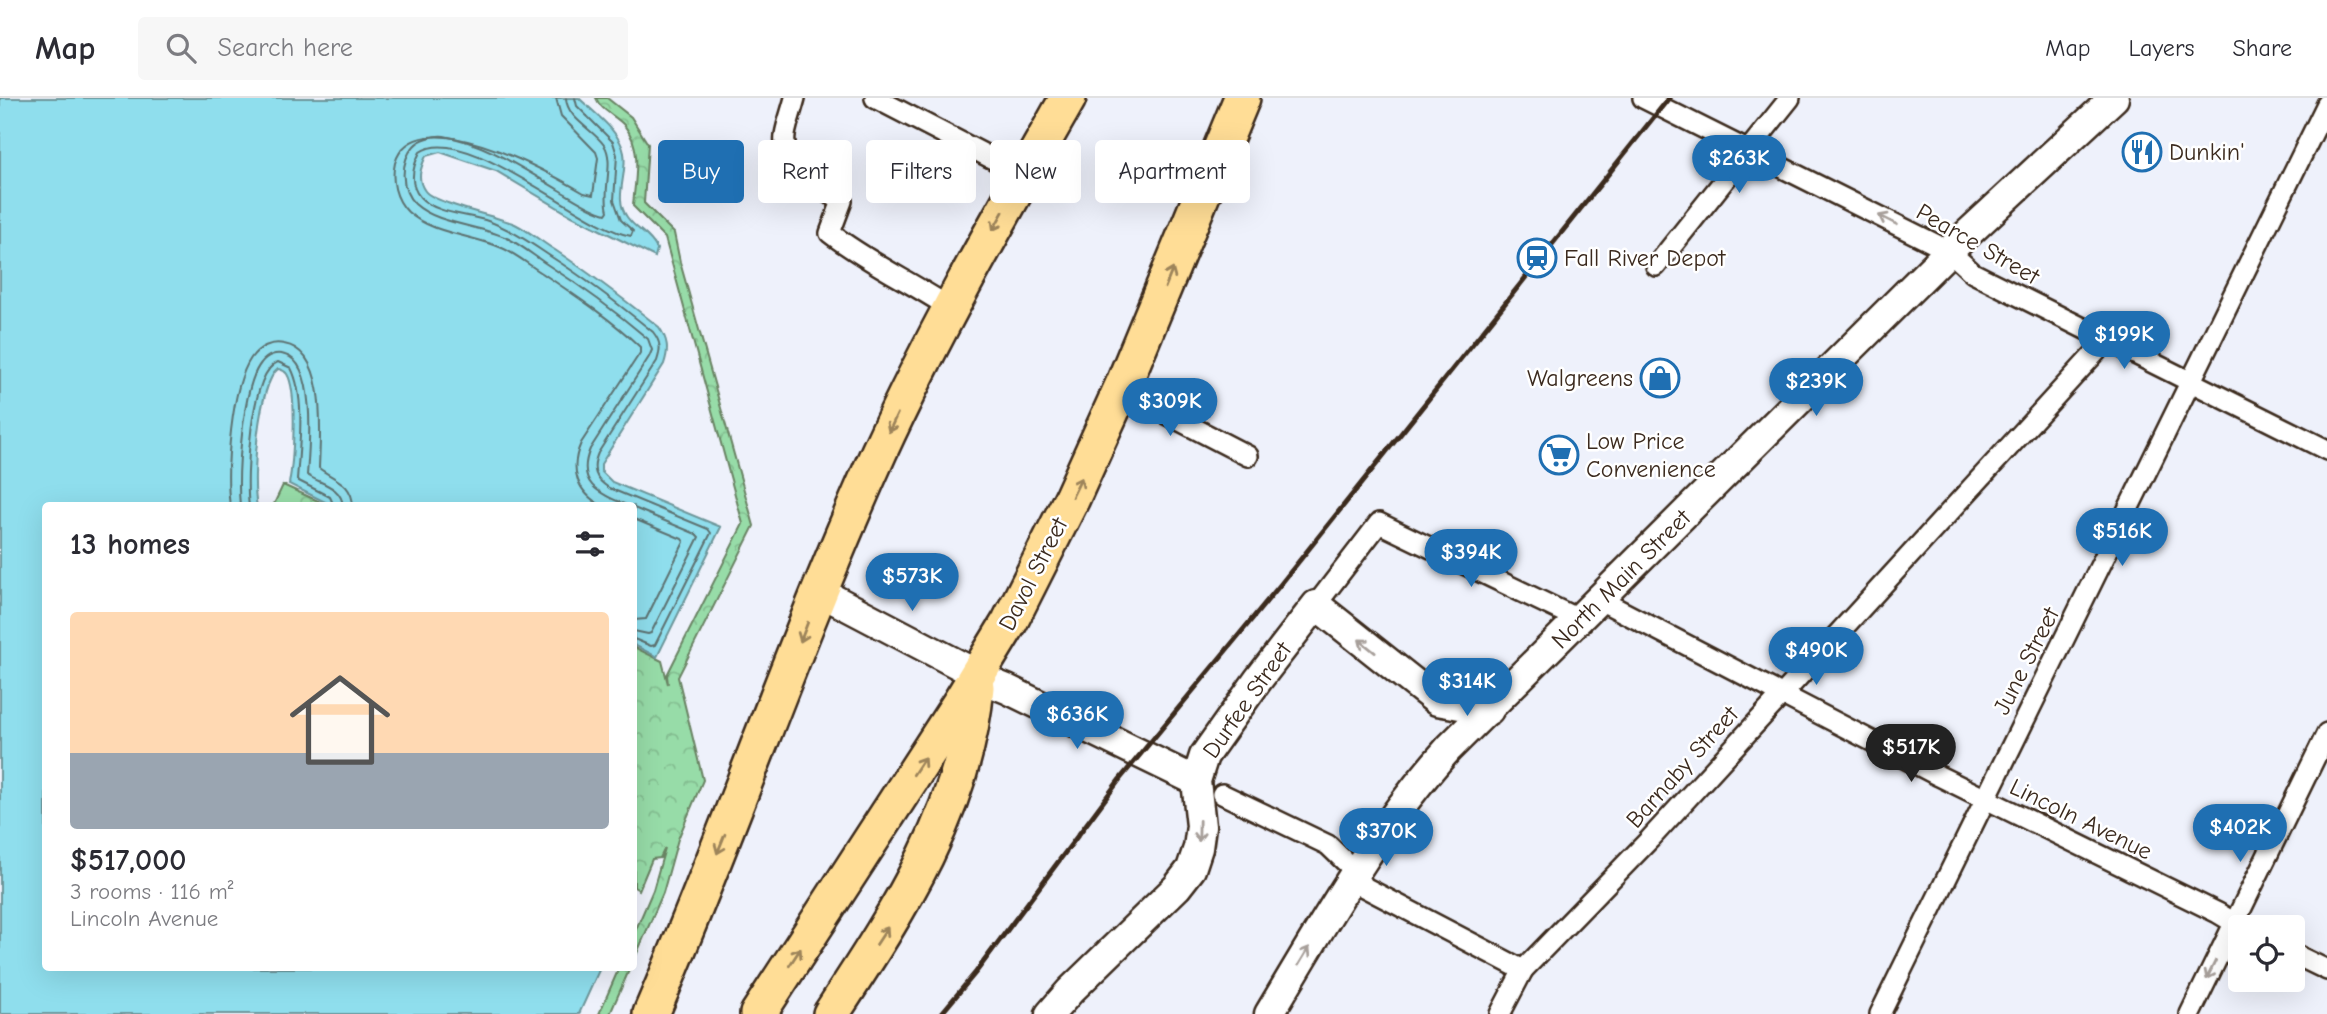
<!DOCTYPE html>
<html lang="en">
<head>
<meta charset="utf-8">
<style>
	:root { --surface:#fff; --page:#f7f7f7; --text:#2b2b33; --muted:#7c7c81; --line:#e1e1e2; --accent:#1f6fb2 }
	body { margin:0; font-family:"Comic Neue",sans-serif; background:var(--page); color:var(--text); height:100vh; display:flex; flex-direction:column; font-size:26px; white-space:nowrap }
	* { box-sizing:border-box; margin:0 }
	p { font-size:23px; color:var(--muted) }
	.icon { flex:none; width:38px; height:38px; fill:none; stroke:currentColor; stroke-width:2; stroke-linecap:round; stroke-linejoin:round }
	.map { position:relative; flex:1; overflow:hidden }
	.drawer { position:absolute; left:42px; top:404px; width:595px; height:469px; display:flex; flex-direction:column; background:var(--surface); border-radius:7px; box-shadow:0 7px 28px #0002 }
	.drawer>* { flex:none }
	.banner { position:absolute; left:658px; top:42px; width:665px; height:63px; display:flex; gap:14px }
	.controls { position:absolute; left:2228px; top:817px; display:grid; gap:14px }
	.controls a { display:grid; place-items:center; width:77px; height:77px; border-radius:7px; background:var(--surface); box-shadow:0 7px 28px #0002; font-size:35px }
	.price { position:absolute; translate:-50% -60px; padding:0 16px; border-radius:24px; background:var(--accent); color:#fff; font-size:23px; line-height:46px; filter:drop-shadow(0 2px 4px #0008) }
	.price::after { content:''; position:absolute; left:50%; top:42px; width:21px; height:16px; margin-left:-10px; background:inherit; clip-path:polygon(0 0,100% 0,50% 100%) }
	.price.on { background:#222; color:#fff }
	ul { padding:0; list-style:none }
	li { display:grid; align-content:center; gap:14px; height:371px; padding:0 28px }
	li+li { border-top:2px solid var(--line) }
	li span { display:grid; place-items:center; height:217px; border-radius:7px; color:#555 }
	li>.icon { margin-inline-start:auto }
	span .icon { width:126px; height:126px; fill:#fffc; stroke-width:1 }
	li b { font-size:30px }
	h2 { display:flex; justify-content:space-between; align-items:center; height:84px; padding:0 28px; font-size:30px }
	.tag { padding:0 24px; border-radius:7px; background:var(--surface); box-shadow:0 7px 28px #0002; font-size:24px; line-height:63px }
	.tag.on { background:var(--accent); color:#fff }
	header { display:flex; align-items:center; gap:42px; box-sizing:border-box; height:98px; padding:0 35px; background:var(--surface); border-bottom:2px solid var(--line) }
	header strong { font-size:33px }
	nav { display:flex; gap:38px; margin-inline-start:auto; font-size:24px }
	.search { width:490px; height:63px; background:var(--page); display:flex; align-items:center; gap:18px; box-sizing:border-box; padding:0 24px; border-radius:7px; color:var(--muted); font-size:26px }
	.map>svg:first-child { display:block }
	.park { fill:url(#park-crowns); stroke:#698363; stroke-width:2 }
	.water { fill:#8fdeed; stroke:#6d969a; stroke-width:2 }
	.lines { fill:none; stroke-linecap:round; stroke-linejoin:round }
	.shore { stroke:#5d7271; stroke-width:2 }
	.street-casing { stroke:#3b2a1e; stroke-width:24 }
	.secondary-casing { stroke:#3b2a1e; stroke-width:33 }
	.highway-casing { stroke:#3b2a1e; stroke-width:40 }
	.street { stroke:#fff; stroke-width:19 }
	.secondary { stroke:#fff; stroke-width:28 }
	.highway { stroke:#ffdd96; stroke-width:35 }
	.rail { stroke:#3b2a1e; stroke-width:5 }
	.oneway { stroke:#a79f9a }
	.oneway2 { stroke:#9d845a }
	.labels { text-anchor:middle; stroke-width:5; stroke-linejoin:round; paint-order:stroke }
	.poi-label { font-size:24px; fill:#3b2a1e; stroke:#fff; text-anchor:start }
	.street-label { font-size:24px; fill:#3b2a1e; stroke:#fff }
</style>
</head>
<body>
<header>
<strong>Map</strong>
<div class="search"><svg class="icon" aria-label="search" viewBox="0 0 24 24"><circle cx="10" cy="10" r="6"/><path d="M15 15l6 6"/></svg>Search here</div>
<nav><a>Map</a><a>Layers</a><a>Share</a></nav>
</header>
<div class="map">
<svg width="2327" height="916" viewBox="0 0 2327 916">
	<defs>
		<pattern id="park-crowns" width="20" height="18" patternUnits="userSpaceOnUse" patternTransform="scale(1.75)"><rect width="20" height="18" fill="#97dca8"/><path d="M2 6a3 3 0 1 1 6 0M12 15a3 3 0 1 1 6 0" fill="none" stroke="#83bd90"/></pattern>
	</defs>
	<rect width="100%" height="100%" fill="#eef1fb"/>
	<filter id="ink" filterUnits="userSpaceOnUse"><feTurbulence type="fractalNoise" baseFrequency=".0143" numOctaves="2"/><feDisplacementMap in="SourceGraphic" scale="14" xChannelSelector="R" yChannelSelector="G"/><feConvolveMatrix kernelMatrix="1 2 1 2 8 2 1 2 1" color-interpolation-filters="sRGB"/></filter>
	<g filter="url(#ink)">
		<g class="park">
			<path d="M596,0H607L631,19L648,46L644,105L674,135L680,164L754,428L678,579L703,682L678,741L663,795L634,862V836L653,792L665,750L660,760L652,761L639,792L634,789V549L662,563L668,586L667,577L743,426L665,140L633,108C635,80 643,50 624,27C615,17 601,13 596,0Z"/>
			<polygon points="283,387 329,408 273,408"/>
			<polygon points="619,870 630,870 610,916 599,916"/>
		</g>
		<path class="water" d="M0,0H579C594,15 620,33 624,55C628,76 613,100 627,119C636,132 650,136 657,151L655,159L572,118L496,73L440,54L426,58C421,69 416,81 425,93C434,105 495,118 515,126C529,133 542,144 555,152C591,176 625,202 659,229C668,242 669,251 664,266L601,366V373L612,384L721,429L657,559L634,547V408H333L289,386C293,365 298,294 287,276C284,272 282,272 278,271C258,286 251,384 257,408H46V870H600L579,916H0Z"/>
		<g class="lines">
			<g class="shore">
				<path d="M556,0L561,18L596,54L598,60L593,97L584,95C545,72 414,0 395,65C391,82 395,101 408,114C432,136 473,137 502,150C516,156 529,167 542,175C576,198 611,221 640,249V255L581,345C569,372 577,394 602,408"/>
				<path d="M566,0C567,21 593,31 604,47C615,63 602,93 608,113L606,116C590,112 573,100 559,92C523,71 486,45 444,38C435,37 420,41 414,48C400,63 400,92 415,106C438,127 482,127 509,141C522,148 533,157 545,165C581,188 615,213 648,241L652,252L649,259L590,351C575,387 601,396 629,408"/>
				<path d="M575,0L577,8L613,44L617,57L614,102L621,122L633,133L631,138C582,130 465,23 420,54C413,68 408,85 420,99C434,115 465,116 485,122C509,130 529,144 550,158C586,181 620,207 653,234C661,244 661,251 657,263L598,355C591,371 595,381 609,390L708,431L711,435L655,547L651,548L634,541"/>
				<path d="M230,408C225,373 231,289 251,260C259,249 271,243 284,246C328,253 320,337 319,370C334,382 352,384 353,408"/>
				<path d="M240,408C237,378 242,288 261,265C267,257 276,254 285,257C317,265 309,351 307,377C321,386 341,388 343,408"/>
				<path d="M249,408C245,381 250,274 278,264L291,270C306,299 299,351 297,382L330,399L334,408"/>
				<polyline points="634,410 696,436 699,439 651,535 648,536 634,533"/>
				<polyline points="634,421 682,441 684,444 646,521 634,522"/>
			</g>
			<defs>
				<g id="street">
					<path d="M795,0C792,12 787,25 785,37C781,72 817,88 842,103L830,135C867,164 911,184 950,210"/>
					<polyline points="875,0 995,62 1028,70"/>
					<polyline points="1643,0 1949,153 1973,175 2327,352"/>
					<polyline points="1656,168 1790,0"/>
					<polyline points="1124,285 1134,299 1248,358"/>
					<polyline points="1600,502 1939,678 2218,815 2243,830"/>
					<polyline points="1316,507 1379,425 1580,522"/>
					<polyline points="1222,696 1328,747 1355,773 1364,789 1523,872"/>
					<polyline points="2292,855 2327,872"/>
					<polyline points="1500,916 1523,872 1650,741 2106,243"/>
					<polyline points="1880,916 2327,6"/>
					<polyline points="2190,916 2327,635"/>
				</g>
				<g id="secondary">
					<polyline points="820,494 963,569 977,579 1007,591 1196,683"/>
					<polyline points="1050,916 1070,893 1177,789 1191,771 1198,750 1201,728 1196,683 1204,658 1258,582 1316,507 1437,603 1489,612"/>
					<path d="M1269,916C1325,823 1376,731 1449,650L1949,153L2114,0"/>
				</g>
				<g id="highway">
					<path d="M651,916C731,730 796,538 879,354C935,232 1002,116 1068,0"/>
					<polyline points="758,916 960,605 1010,523 1072,400 1124,285 1242,0"/>
					<path d="M831,916C897,815 965,713 976,589"/>
				</g>
			</defs>
			<use href="#street" class="street-casing"/>
			<use href="#secondary" class="secondary-casing"/>
			<use href="#highway" class="highway-casing"/>
			<use href="#street" class="street"/>
			<use href="#secondary" class="secondary"/>
			<use href="#highway" class="highway"/>
			<polyline class="rail" points="941,916 976,874 1120,681 1280,487 1669,0"/>
		</g>
		<defs><path id="oneway-shaft" d="M-6 0H5M1.5-3L5.5 0L1.5 3" fill="none" stroke-width="1.6" stroke-linecap="round" stroke-linejoin="round" transform="scale(1.75)"/></defs>
		<g class="oneway">
			<use href="#oneway-shaft" transform="translate(1888 122) rotate(-153)"/>
			<use href="#oneway-shaft" transform="translate(1367 548) rotate(-141)"/>
			<use href="#oneway-shaft" transform="translate(1199 733) rotate(91)"/>
			<use href="#oneway-shaft" transform="translate(1304 858) rotate(-59)"/>
			<use href="#oneway-shaft" transform="translate(2211 872) rotate(116)"/>
		</g>
		<g class="oneway2">
			<use href="#oneway-shaft" transform="translate(998 123) rotate(119)"/>
			<use href="#oneway-shaft" transform="translate(1169 180) rotate(-68)"/>
			<use href="#oneway-shaft" transform="translate(893 325) rotate(115)"/>
			<use href="#oneway-shaft" transform="translate(1077 389) rotate(-64)"/>
			<use href="#oneway-shaft" transform="translate(804 534) rotate(111)"/>
			<use href="#oneway-shaft" transform="translate(919 668) rotate(-57)"/>
			<use href="#oneway-shaft" transform="translate(721 746) rotate(112)"/>
			<use href="#oneway-shaft" transform="translate(882 838) rotate(-57)"/>
			<use href="#oneway-shaft" transform="translate(795 859) rotate(-57)"/>
		</g>
	</g>
	<defs>
		<symbol id="restaurant-ring" viewBox="-11 -11 22 22"><circle r="9.5" fill="#fff" stroke="#1f6fb2" stroke-width="1.5"/><path d="M-5-6h1v4h1v-4h1v4h1v-4h1v5L-1.5 .5V6h-2V.5L-5-1ZM5-6V6H3V1.5H1.5Q1.5-4 5-6Z" fill="#1f6fb2"/></symbol>
		<symbol id="station-ring" viewBox="-11 -11 22 22"><circle r="9.5" fill="#fff" stroke="#1f6fb2" stroke-width="1.5"/><path d="M-3-6H3Q5-6 5-4V2Q5 4 3 4L4.5 6H3L1.5 4h-3L-3 6H-4.5L-3 4Q-5 4-5 2V-4Q-5-6-3-6ZM-3.5-4v3h7v-3ZM-3.5 1v1.5H-2V1ZM2 1v1.5H3.5V1Z" fill="#1f6fb2"/></symbol>
		<symbol id="shop-ring" viewBox="-11 -11 22 22"><circle r="9.5" fill="#fff" stroke="#1f6fb2" stroke-width="1.5"/><path d="M-5-2.5h2.3a2.7 3.5 0 0 1 5.4 0H5L5.5 6h-11ZM-1.5-2.5h3a1.5 2.3 0 0 0-3 0Z" fill="#1f6fb2"/></symbol>
		<symbol id="supermarket-ring" viewBox="-11 -11 22 22"><circle r="9.5" fill="#fff" stroke="#1f6fb2" stroke-width="1.5"/><path d="M-6-5.5h2.5l.6 2H6L4.5 2H-2.5L-4.4-4H-6ZM-1.5 3.2a1.3 1.3 0 1 0 .1 0ZM3 3.2a1.3 1.3 0 1 0 .1 0Z" fill="#1f6fb2"/></symbol>
	</defs>
	<g fill-rule="evenodd">
		<use href="#restaurant-ring" x="2120" y="32" width="44" height="44"/>
		<use href="#station-ring" x="1515" y="138" width="44" height="44"/>
		<use href="#shop-ring" x="1638" y="258" width="44" height="44"/>
		<use href="#supermarket-ring" x="1537" y="335" width="44" height="44"/>
	</g>
	<g class="labels">
		<g class="poi-label">
			<text x="2169" y="62">Dunkin'</text>
			<text x="1564" y="168">Fall River Depot</text>
			<text x="1633" y="288" text-anchor="end">Walgreens</text>
			<text x="1586" y="351">Low Price<tspan x="1586" dy="28">Convenience</tspan></text>
		</g>
		<g class="street-label">
			<text transform="translate(1978 146) rotate(30)" y="8">Pearce Street</text>
			<text transform="translate(1033 476) rotate(-63)" y="8">Davol Street</text>
			<text transform="translate(1621 481) rotate(-45)" y="8">North Main Street</text>
			<text transform="translate(2026 563) rotate(-63)" y="8">June Street</text>
			<text transform="translate(1247 602) rotate(-55)" y="8">Durfee Street</text>
			<text transform="translate(1682 669) rotate(-48)" y="8">Barnaby Street</text>
			<text transform="translate(2081 721) rotate(26)" y="8">Lincoln Avenue</text>
		</g>
	</g>
</svg>
<div class="controls">
<a><svg class="icon" aria-label="locate" viewBox="0 0 24 24"><circle cx="12" cy="12" r="6"/><path d="M12 2v4M12 18v4M2 12h4M18 12h4"/></svg></a>
</div>
<b class="price" style="left:1739px;top:97px">$263K</b>
<b class="price" style="left:2124px;top:273px">$199K</b>
<b class="price" style="left:1816px;top:320px">$239K</b>
<b class="price" style="left:1170px;top:340px">$309K</b>
<b class="price" style="left:2122px;top:470px">$516K</b>
<b class="price" style="left:1471px;top:491px">$394K</b>
<b class="price" style="left:912px;top:515px">$573K</b>
<b class="price" style="left:1816px;top:589px">$490K</b>
<b class="price" style="left:1467px;top:620px">$314K</b>
<b class="price" style="left:1077px;top:653px">$636K</b>
<b class="price on" style="left:1911px;top:686px">$517K</b>
<b class="price" style="left:2240px;top:766px">$402K</b>
<b class="price" style="left:1386px;top:770px">$370K</b>
<div class="banner">
<a class="tag on">Buy</a>
<a class="tag">Rent</a>
<a class="tag">Filters</a>
<a class="tag">New</a>
<a class="tag">Apartment</a>
</div>
<section class="drawer">
<h2>13 homes<svg class="icon" aria-label="filters" viewBox="0 0 24 24"><path d="M4 7h16M4 17h16"/><circle cx="9" cy="7" r="2"/><circle cx="15" cy="17" r="2"/></svg></h2>
<ul>
<li><span style="background:linear-gradient(#ffd9b3 65%,#9aa5b1 0)"><svg class="icon" aria-label="home" viewBox="0 0 24 24"><path d="M3 11l9-7 9 7M6 9v11h12V9"/></svg></span><div><b>$517,000</b><p>3 rooms · 116 m²</p><p>Lincoln Avenue</p></div></li>
</ul>
</section>
</div>
</body>
</html>
